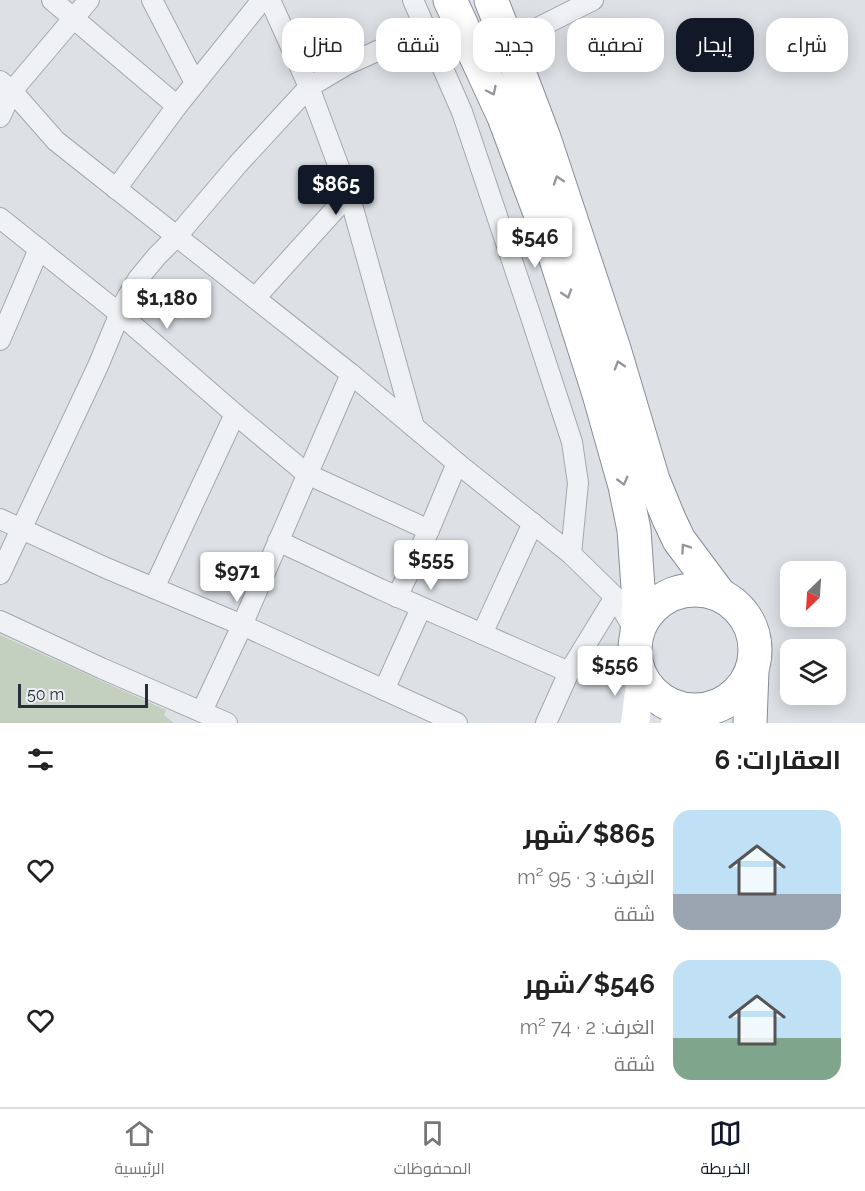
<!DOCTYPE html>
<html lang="ar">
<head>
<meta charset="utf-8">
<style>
	:root { --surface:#fff; --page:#f6f6f6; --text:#222; --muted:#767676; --line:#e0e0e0; --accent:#111827 }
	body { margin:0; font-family:Raleway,Cairo,sans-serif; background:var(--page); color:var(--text); direction:rtl; height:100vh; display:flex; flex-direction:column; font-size:22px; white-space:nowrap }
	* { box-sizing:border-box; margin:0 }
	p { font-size:20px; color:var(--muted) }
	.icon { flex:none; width:33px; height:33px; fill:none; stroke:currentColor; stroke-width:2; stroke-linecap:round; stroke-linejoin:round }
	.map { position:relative; height:723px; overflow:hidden; direction:ltr }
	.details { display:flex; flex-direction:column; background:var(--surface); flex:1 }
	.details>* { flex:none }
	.hud { position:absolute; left:18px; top:18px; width:830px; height:54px; direction:rtl; display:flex; gap:12px }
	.needle { width:39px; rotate:205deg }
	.tools { position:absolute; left:780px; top:561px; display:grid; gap:12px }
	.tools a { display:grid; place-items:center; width:66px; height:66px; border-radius:12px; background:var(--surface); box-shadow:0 3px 15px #0003; font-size:30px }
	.scale { position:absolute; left:18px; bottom:15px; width:130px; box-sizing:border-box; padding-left:6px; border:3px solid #282f3b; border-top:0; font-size:16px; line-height:21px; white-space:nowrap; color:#282f3b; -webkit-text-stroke:4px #eceff4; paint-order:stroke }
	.price { position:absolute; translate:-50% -51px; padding:0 14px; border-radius:6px; background:#fff; color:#222; font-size:20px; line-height:39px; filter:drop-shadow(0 2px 3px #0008) }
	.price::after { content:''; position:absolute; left:50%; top:36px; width:18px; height:14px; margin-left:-9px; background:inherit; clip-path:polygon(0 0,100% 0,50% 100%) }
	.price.active { background:var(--accent); color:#fff }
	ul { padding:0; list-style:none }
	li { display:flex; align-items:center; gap:18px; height:150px; padding:0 24px }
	li span { display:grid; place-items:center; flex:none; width:168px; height:120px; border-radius:18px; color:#555 }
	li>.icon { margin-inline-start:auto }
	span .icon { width:72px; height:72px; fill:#fffc; stroke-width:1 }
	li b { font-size:26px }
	h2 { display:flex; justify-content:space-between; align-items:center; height:72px; padding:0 24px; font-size:26px }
	.chip { padding:0 21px; border-radius:18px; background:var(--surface); box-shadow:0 3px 15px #0003; font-size:21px; line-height:54px }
	.chip.active { background:var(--accent); color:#fff }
	.menu { display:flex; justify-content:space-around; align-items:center; height:84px; border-top:2px solid var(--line); background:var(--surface); font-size:16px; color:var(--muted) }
	.menu a { display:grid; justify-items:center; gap:3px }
	.menu .active { color:var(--accent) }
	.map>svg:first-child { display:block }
	.green { fill:#c3cfbf }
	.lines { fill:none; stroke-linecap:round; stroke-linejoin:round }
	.street-casing { stroke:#a3a8af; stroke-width:22 }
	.highway-casing { stroke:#868e9b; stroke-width:35 }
	.street { stroke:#f0f1f4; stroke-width:20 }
	.secondary { stroke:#fff; stroke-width:28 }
	.highway { stroke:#fff; stroke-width:33 }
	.oneway { stroke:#94979d }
</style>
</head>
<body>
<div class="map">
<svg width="865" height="723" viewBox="0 0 865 723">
	<rect width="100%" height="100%" fill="#dde1e6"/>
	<polygon class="green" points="0,635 166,710 164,715 174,723 0,723"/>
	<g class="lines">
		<defs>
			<g id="street">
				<polyline points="52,0 177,106"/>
				<polyline points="152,0 195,83"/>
				<polyline points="270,0 309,87 349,194 414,427"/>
				<polyline points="413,0 462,112 529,311 572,442 578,483 571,554"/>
				<polyline points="508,43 593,0"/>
				<polyline points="0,81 12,91 56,141 351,374 457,463 571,554 615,597 635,631"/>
				<polyline points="0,117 12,91 89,0"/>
				<polyline points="116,189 177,106 262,0"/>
				<polyline points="0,218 120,314 235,414 307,474 429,530"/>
				<polyline points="255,298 349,194"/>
				<polyline points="0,340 39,249"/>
				<polyline points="0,519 106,568 242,625 457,723"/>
				<polyline points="278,541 380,589 569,672"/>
				<polyline points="0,574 98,366 125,301 138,279 157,256 177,236 238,164 309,87 346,65 426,29"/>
				<polyline points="154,588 235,414"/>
				<polyline points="397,597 429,530 457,463"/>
				<polyline points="0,621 101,668 227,723"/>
				<polyline points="482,634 533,523"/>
				<polyline points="384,690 421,608"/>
				<polyline points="202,711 240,630 351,374"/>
				<polyline points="546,723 569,672 615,597"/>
			</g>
			<g id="highway">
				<polyline points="450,0 504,117 550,240 599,394 625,486 634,530 639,602 637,633"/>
				<polyline points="491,0 508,43 544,138 614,349 653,480 669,519 679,540 720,595"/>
				<circle cx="695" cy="650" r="60"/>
				<polyline points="750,723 752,671"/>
			</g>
		</defs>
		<use href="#street" class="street-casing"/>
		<use href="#highway" class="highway-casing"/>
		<use href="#street" class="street"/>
		<g class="secondary">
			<polyline points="635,723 641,677"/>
			<polyline points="675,723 681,709"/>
		</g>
		<use href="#highway" class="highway"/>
	</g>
	<defs><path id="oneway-chevron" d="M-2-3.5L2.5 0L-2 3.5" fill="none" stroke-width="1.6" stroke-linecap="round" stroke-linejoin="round" transform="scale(1.5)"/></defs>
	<g class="oneway">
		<use href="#oneway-chevron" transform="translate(492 91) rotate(65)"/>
		<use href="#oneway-chevron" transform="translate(558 180) rotate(-108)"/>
		<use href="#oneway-chevron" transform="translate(567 294) rotate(72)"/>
		<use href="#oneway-chevron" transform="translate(619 365) rotate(-107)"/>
		<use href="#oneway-chevron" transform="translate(623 481) rotate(75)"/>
		<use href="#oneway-chevron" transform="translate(685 548) rotate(-125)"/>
	</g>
</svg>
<div class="tools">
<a><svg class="needle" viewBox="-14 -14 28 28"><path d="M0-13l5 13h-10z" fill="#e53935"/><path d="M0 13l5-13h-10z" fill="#767676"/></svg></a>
<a><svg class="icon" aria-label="layers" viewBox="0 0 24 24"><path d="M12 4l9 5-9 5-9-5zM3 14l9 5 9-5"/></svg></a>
</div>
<div class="scale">50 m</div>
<b class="price active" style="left:336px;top:216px">$865</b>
<b class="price" style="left:535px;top:269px">$546</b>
<b class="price" style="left:167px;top:330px">$1,180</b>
<b class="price" style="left:431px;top:591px">$555</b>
<b class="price" style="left:237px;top:603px">$971</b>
<b class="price" style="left:615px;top:697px">$556</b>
<div class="hud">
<a class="chip">شراء</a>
<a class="chip active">إيجار</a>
<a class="chip">تصفية</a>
<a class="chip">جديد</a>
<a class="chip">شقة</a>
<a class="chip">منزل</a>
</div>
</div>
<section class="details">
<h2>العقارات: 6<svg class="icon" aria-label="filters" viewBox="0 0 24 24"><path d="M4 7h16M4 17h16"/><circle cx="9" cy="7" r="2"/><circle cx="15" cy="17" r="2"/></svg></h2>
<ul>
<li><span style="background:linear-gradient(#bfe0f5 70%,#9aa5b1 0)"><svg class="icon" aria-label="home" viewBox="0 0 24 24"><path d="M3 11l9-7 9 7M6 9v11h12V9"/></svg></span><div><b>$865/شهر</b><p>الغرف: 3 · 95 m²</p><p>شقة</p></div><svg class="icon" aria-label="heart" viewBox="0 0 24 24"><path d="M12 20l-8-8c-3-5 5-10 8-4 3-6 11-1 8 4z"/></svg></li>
<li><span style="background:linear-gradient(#bfe0f5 65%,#7fa58c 0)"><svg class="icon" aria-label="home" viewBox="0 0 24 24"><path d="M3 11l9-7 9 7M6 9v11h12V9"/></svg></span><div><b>$546/شهر</b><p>الغرف: 2 · 74 m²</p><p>شقة</p></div><svg class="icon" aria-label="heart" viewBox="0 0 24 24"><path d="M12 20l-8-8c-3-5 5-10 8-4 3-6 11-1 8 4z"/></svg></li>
</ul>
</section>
<nav class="menu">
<a class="active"><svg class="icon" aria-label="map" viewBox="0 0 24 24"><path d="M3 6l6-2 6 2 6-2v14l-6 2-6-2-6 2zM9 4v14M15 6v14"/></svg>الخريطة</a>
<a><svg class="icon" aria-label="saved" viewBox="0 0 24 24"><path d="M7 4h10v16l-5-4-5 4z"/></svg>المحفوظات</a>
<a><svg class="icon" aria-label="home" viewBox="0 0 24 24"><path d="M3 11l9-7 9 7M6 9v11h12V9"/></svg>الرئيسية</a>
</nav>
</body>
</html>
